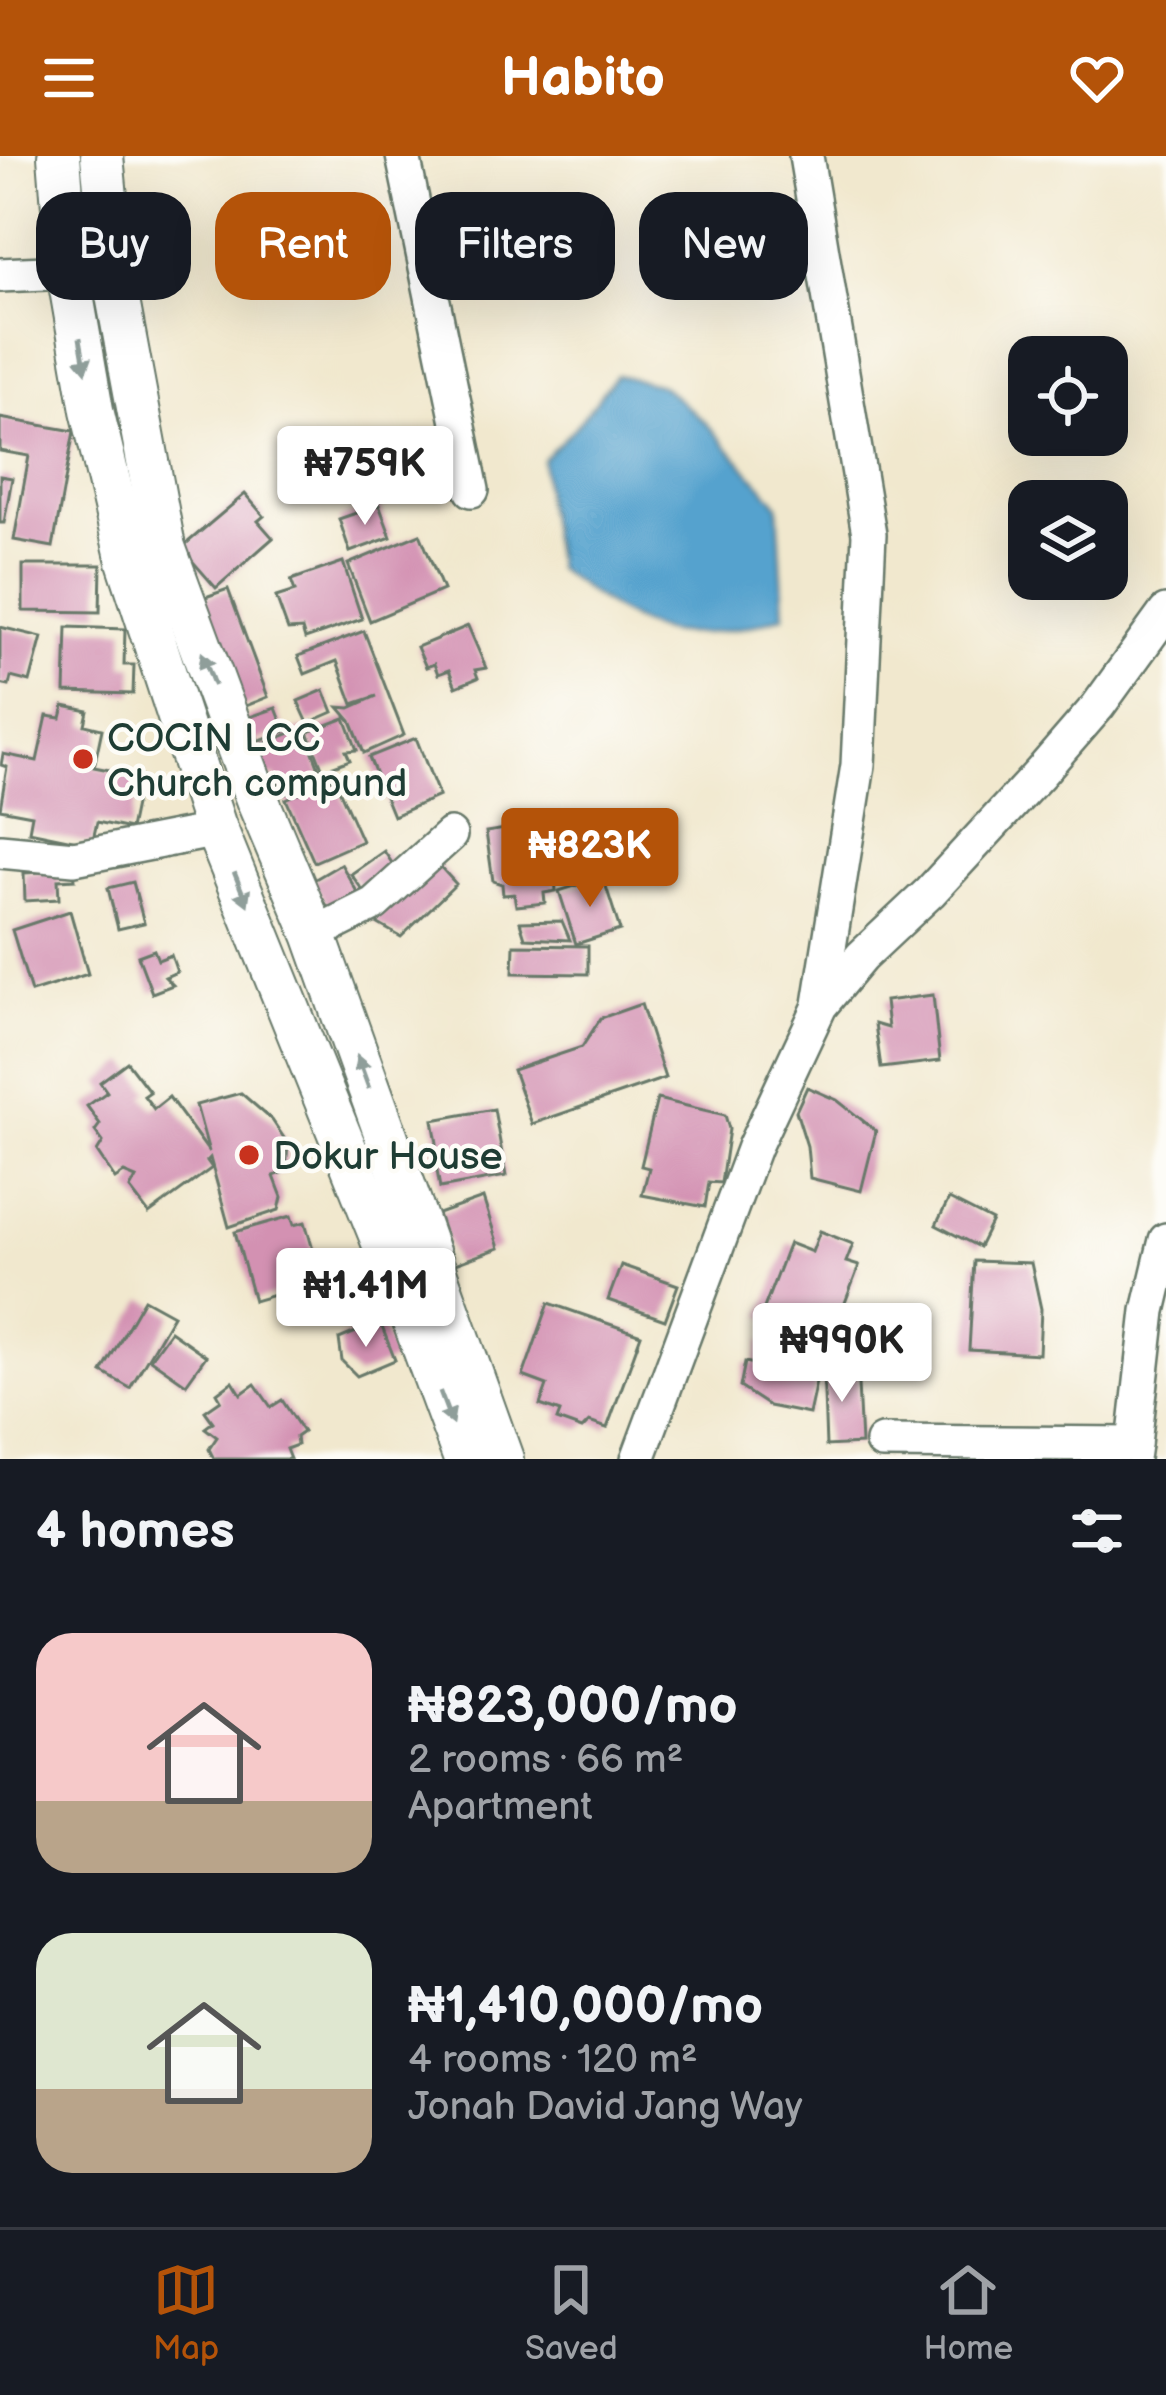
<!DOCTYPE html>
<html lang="en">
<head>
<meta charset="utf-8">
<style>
	:root { --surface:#171b24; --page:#20242c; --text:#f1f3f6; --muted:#9ea1a6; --line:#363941; --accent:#b45309 }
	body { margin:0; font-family:"Balsamiq Sans",sans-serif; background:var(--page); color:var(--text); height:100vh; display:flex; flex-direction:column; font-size:45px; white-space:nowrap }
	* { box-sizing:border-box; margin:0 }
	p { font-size:39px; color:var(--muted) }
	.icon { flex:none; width:66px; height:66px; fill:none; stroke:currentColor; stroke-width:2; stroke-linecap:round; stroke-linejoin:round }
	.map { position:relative; height:1303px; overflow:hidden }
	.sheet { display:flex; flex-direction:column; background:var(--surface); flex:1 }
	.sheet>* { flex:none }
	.top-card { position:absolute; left:36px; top:36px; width:1095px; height:108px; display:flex; gap:24px }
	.tools { position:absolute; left:1008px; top:180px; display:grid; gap:24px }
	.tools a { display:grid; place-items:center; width:120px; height:120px; border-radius:24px; background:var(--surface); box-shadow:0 12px 48px #0002; font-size:60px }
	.price { position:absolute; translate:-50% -102px; padding:0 27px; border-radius:12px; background:#fff; color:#222; font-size:39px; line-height:78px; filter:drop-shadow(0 3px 6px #0008) }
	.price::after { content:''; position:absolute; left:50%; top:72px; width:36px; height:27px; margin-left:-18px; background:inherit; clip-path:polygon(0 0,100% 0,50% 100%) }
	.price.on { background:var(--accent); color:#fff }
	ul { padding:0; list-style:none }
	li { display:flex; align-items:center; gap:36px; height:300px; padding:0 36px }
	li span { display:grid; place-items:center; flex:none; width:336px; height:240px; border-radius:36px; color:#555 }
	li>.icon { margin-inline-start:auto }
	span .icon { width:144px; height:144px; fill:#fffc; stroke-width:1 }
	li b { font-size:51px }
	h2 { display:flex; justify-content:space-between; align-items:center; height:144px; padding:0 36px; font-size:51px }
	.tag { padding:0 42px; border-radius:36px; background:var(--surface); box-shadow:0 12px 48px #0002; font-size:42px; line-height:108px }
	.tag.on { background:var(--accent); color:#fff }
	header { display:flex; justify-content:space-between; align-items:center; height:156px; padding:0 36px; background:var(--accent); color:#fff; font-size:54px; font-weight:600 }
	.dock { display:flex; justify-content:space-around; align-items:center; height:168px; border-top:3px solid var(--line); background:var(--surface); font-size:33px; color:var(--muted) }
	.dock a { display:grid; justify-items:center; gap:6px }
	.dock .on { color:var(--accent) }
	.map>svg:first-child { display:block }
	.water { fill:#55a2ce; stroke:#3a7081; stroke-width:3 }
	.building { fill:#d391b2 }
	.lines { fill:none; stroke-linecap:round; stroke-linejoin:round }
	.minor-casing { stroke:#68796a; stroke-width:38 }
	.major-casing { stroke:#68796a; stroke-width:46 }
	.minor { stroke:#fff; stroke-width:33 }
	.major { stroke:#fff; stroke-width:42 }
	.oneway { fill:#8f9e9a }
	.poi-dot { fill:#c8321e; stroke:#fdfcf7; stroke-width:4.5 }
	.labels { text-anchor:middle; stroke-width:9; stroke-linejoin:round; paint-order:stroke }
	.poi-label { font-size:39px; fill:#1f3d34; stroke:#fdfcf7; text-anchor:start }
</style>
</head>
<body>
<header><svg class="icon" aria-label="menu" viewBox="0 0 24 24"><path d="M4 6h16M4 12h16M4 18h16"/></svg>Habito<svg class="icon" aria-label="heart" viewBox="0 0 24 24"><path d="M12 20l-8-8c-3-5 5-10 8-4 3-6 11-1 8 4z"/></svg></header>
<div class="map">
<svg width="1166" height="1303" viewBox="0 0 1166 1303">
	<rect width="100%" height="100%" fill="#fdfcf7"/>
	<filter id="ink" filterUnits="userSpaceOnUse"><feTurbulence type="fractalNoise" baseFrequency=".00833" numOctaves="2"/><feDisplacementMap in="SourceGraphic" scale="24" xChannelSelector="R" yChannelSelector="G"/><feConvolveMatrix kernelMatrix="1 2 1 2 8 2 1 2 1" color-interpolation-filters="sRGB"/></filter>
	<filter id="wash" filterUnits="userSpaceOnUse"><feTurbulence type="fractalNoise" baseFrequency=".004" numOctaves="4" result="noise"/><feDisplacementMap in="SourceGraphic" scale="48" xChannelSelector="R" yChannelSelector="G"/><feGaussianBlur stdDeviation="2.7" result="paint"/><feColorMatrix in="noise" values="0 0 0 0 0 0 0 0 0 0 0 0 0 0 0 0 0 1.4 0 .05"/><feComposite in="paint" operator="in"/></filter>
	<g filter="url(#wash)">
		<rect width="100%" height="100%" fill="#f1e8ce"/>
		<path class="water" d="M616,219L661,229L707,268L778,348L784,459C747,473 691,485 653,472C622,462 582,431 556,412L545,344L543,304L578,268Z"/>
		<g id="blocks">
			<g class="building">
				<polygon points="0,262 74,275 53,391 14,384 29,300 0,295"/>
				<polygon points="0,320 12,322 4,367 0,367"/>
				<polygon points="245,338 264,360 258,365 273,382 216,432 181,392"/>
				<polygon points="379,349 391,381 350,396 339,363"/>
				<polygon points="420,378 443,434 370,465 348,408"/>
				<polygon points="343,406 362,463 305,483 302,473 288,474 276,441 295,435 291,424"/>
				<polygon points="23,409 101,409 100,456 23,455"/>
				<polygon points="228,433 268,541 241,552 200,443"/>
				<polygon points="468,470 486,512 475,514 478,522 456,531 449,514 438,518 434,508 426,511 417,491"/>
				<polygon points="0,471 42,481 30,526 11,521 9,530 0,528"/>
				<polygon points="67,471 125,473 124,509 134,509 133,538 65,536"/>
				<polygon points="364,475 404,579 364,597 351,565 339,551 350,552 377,540 353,548 337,505 305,518 298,500"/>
				<polygon points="324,534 333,556 308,567 298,545"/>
				<polygon points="64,550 88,555 85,569 102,573 94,611 141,620 130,673 97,666 92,688 29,675 32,659 0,653 7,611 1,609 3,598 37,605 47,560 61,562"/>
				<polygon points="276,552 285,575 252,587 244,563"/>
				<polygon points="345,562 357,594 346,595 350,604 323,614 308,576"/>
				<polygon points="304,572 323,623 282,639 275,619 266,623 254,591"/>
				<polygon points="416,582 439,640 393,660 369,601"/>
				<polygon points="334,622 362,685 314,706 286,643"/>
				<polygon points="538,663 540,675 558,672 564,722 555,722 556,735 544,737 545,747 516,750 514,738 503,739 502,728 493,725 486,676 519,671 521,665"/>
				<polygon points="384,695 398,716 366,739 351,718"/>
				<polygon points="436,706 456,728 401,781 373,765"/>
				<polygon points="341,708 360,741 332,758 312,725"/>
				<polygon points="74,714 75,723 58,724 59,743 25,745 24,717"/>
				<polygon points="603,721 620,774 576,788 559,735"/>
				<polygon points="133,726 144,767 118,773 108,732"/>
				<polygon points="70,755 88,818 31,836 12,774"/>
				<polygon points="562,765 570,784 525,782 520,766"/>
				<polygon points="514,789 588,790 588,818 513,817"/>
				<polygon points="154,794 158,804 171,799 177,816 165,821 173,829 152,837 138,800"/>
				<polygon points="933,839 940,905 881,912 875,868 888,872 885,845"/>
				<polygon points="641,848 665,922 532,968 513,914 582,891 601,862"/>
				<polygon points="127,906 150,936 144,940 154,953 169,941 209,996 196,949 241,937 272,964 288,988 286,1015 274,1020 282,1041 279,1054 229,1071 210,1002 207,1005 212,1012 149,1058 130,1033 136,1022 124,1017 115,1023 97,996 103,986 95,975 100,968 87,950 107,936 100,926"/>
				<polygon points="807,931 837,944 876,975 861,1035 810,1022 807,990 796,955"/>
				<polygon points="657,943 725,959 729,973 721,1027 709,1026 705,1051 642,1039 649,1012 641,1010"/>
				<polygon points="494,953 506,1020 440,1032 433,992 437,987 433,964"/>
				<polygon points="483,1042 499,1092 455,1108 438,1058"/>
				<polygon points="949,1043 992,1065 979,1091 936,1069"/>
				<polygon points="291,1060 294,1069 305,1066 322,1125 254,1145 235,1076"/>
				<polygon points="820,1075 853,1088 846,1106 859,1110 830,1186 761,1160 789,1087 812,1096"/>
				<polygon points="974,1105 1031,1107 1041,1153 1039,1198 969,1194"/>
				<polygon points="621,1109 678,1129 665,1164 608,1144"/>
				<polygon points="144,1143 173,1159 130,1232 102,1216"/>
				<polygon points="549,1147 641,1179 607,1272 589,1266 582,1273 557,1264 560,1256 540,1249 547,1229 523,1220"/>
				<polygon points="380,1166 395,1204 357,1220 342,1205 339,1183"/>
				<polygon points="170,1175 206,1200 186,1228 150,1203"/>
				<polygon points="760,1185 822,1198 809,1258 769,1250 740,1231 745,1206 755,1208"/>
				<polygon points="857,1208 861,1288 826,1290 823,1210"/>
				<polygon points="233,1225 241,1238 255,1228 271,1251 282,1244 303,1276 296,1281 297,1289 286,1293 290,1303 214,1303 209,1293 217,1281 205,1272 213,1266 205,1255 221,1244 217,1237"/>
			</g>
		</g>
	</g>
	<g filter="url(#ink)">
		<use href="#blocks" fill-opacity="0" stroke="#68796a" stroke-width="3"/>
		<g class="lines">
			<defs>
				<g id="minor">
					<polyline points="403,0 472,334"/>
					<polyline points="806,0 869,378 858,609 820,848"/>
					<polyline points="0,119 68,116"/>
					<polyline points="0,695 74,702 217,674"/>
					<polyline points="314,778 374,748 450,679"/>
					<polyline points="882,1286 1134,1288 1132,1303"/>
					<polyline points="1134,1288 1149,1155 1166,1084"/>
					<polyline points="638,1303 754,991 820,850 861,801 930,736 1040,617 1098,550 1166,456"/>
				</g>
				<g id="major">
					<polyline points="59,0 68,116 92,254 128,405 214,668 400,1128 465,1303"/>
					<polyline points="102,0 114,123 164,391 257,643 314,778 502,1303"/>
				</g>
			</defs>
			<use href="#minor" class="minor-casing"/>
			<use href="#major" class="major-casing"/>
			<use href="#minor" class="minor"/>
			<use href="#major" class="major"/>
		</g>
		<defs><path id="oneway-solid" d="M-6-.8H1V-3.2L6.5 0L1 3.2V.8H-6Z" transform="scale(3)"/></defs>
		<g class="oneway">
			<use href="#oneway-solid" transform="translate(83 199) rotate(80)"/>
			<use href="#oneway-solid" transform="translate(208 513) rotate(-111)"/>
			<use href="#oneway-solid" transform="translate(241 733) rotate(68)"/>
			<use href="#oneway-solid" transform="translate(363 916) rotate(-110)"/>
			<use href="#oneway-solid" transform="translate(446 1252) rotate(69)"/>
		</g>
	</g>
	<g class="poi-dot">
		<circle cx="83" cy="603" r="12"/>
		<circle cx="249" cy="999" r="12"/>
	</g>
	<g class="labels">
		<g class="poi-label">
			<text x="107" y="595">COCIN LCC<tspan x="107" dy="45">Church compund</tspan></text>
			<text x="273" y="1013">Dokur House</text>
		</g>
	</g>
</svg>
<div class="tools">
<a><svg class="icon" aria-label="locate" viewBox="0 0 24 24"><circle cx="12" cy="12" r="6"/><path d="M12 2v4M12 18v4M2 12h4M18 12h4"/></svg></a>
<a><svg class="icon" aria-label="layers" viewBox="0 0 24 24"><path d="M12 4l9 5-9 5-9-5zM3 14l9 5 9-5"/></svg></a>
</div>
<b class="price" style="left:365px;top:372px">₦759K</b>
<b class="price on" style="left:590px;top:754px">₦823K</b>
<b class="price" style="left:366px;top:1194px">₦1.41M</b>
<b class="price" style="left:842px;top:1249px">₦990K</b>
<div class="top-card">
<a class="tag">Buy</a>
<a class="tag on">Rent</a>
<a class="tag">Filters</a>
<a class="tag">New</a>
</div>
</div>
<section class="sheet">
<h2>4 homes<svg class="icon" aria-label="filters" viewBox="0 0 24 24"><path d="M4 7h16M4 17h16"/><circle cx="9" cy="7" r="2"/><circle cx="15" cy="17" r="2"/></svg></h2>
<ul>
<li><span style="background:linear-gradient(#f6c9c9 70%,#b9a48a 0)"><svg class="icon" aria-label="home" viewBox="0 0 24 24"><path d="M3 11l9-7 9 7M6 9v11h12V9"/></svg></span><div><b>₦823,000/mo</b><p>2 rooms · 66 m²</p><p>Apartment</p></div></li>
<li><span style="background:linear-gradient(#dfe7d0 65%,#b9a48a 0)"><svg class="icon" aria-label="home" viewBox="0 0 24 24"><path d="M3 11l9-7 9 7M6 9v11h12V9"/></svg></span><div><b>₦1,410,000/mo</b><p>4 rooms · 120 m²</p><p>Jonah David Jang Way</p></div></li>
</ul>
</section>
<nav class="dock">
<a class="on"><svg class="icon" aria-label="map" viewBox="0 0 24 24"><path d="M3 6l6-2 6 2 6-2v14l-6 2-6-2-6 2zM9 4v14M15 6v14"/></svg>Map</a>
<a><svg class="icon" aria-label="saved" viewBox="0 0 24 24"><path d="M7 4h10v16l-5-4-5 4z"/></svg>Saved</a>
<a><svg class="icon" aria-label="home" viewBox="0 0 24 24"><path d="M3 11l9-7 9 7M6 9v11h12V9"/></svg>Home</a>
</nav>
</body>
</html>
